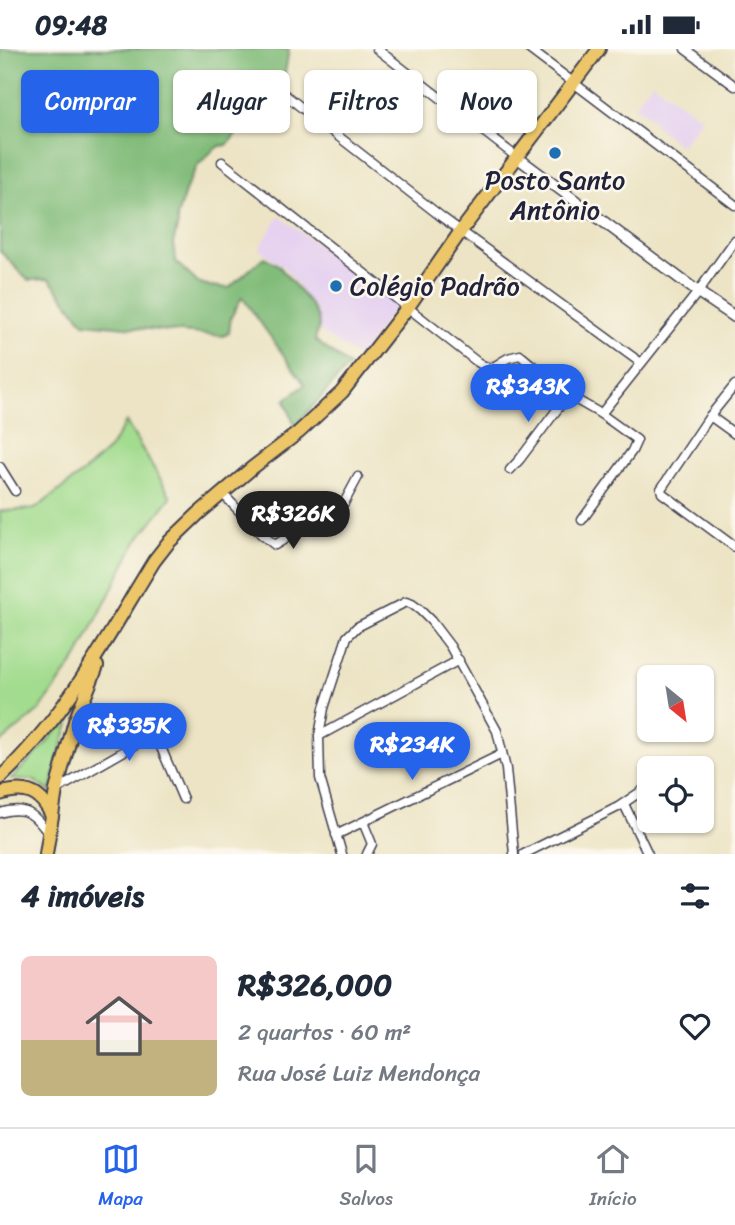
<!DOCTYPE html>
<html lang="pt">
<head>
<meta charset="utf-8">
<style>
	:root { --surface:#fff; --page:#f6f6f7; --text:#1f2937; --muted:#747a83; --line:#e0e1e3; --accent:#2563eb }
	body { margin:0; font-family:Sriracha,sans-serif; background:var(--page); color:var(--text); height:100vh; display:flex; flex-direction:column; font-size:26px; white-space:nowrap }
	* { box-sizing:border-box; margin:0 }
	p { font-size:23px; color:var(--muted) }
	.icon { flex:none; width:38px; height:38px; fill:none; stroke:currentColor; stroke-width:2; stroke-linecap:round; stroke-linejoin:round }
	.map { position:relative; height:805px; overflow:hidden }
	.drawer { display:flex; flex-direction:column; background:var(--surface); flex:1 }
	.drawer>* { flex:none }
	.guide { position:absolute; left:21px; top:21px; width:693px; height:63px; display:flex; gap:14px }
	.needle { width:46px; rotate:150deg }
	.fabs { position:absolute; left:637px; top:616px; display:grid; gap:14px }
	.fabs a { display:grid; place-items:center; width:77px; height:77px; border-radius:10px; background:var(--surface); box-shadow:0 2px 5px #0004; font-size:35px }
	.price { position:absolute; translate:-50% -60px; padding:0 16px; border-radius:24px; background:var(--accent); color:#fff; font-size:23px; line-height:46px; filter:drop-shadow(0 2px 4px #0008) }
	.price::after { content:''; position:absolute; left:50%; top:42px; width:21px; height:16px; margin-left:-10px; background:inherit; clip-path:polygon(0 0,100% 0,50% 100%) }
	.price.current { background:#222; color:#fff }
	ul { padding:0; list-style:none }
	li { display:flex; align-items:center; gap:21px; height:175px; padding:0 21px }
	li span { display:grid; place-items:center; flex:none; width:196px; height:140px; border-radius:10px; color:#555 }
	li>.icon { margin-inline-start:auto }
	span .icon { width:84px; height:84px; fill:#fffc; stroke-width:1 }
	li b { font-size:30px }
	h2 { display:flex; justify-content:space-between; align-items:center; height:84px; padding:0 21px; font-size:30px }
	.tag { padding:0 24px; border-radius:10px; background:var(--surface); box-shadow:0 2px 5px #0004; font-size:24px; line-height:63px }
	.tag.current { background:var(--accent); color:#fff }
	.status { display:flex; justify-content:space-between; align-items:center; height:49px; padding:0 35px; background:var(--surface); direction:ltr }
	.status svg { height:19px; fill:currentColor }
	.tabs { display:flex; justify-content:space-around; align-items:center; height:98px; border-top:2px solid var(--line); background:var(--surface); font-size:19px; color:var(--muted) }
	.tabs a { display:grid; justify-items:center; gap:4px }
	.tabs .current { color:var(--accent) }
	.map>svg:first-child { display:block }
	.built { fill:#e6d2f0 }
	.green { fill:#a2dc8e; stroke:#627f64; stroke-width:2 }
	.forest { fill:#81bc79; stroke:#526f5a; stroke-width:2 }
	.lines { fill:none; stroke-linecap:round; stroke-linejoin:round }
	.minor-casing { stroke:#403f50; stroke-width:11 }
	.tertiary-casing { stroke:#403f50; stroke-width:13 }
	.primary-casing { stroke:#403f50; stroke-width:16 }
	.minor { stroke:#fff; stroke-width:8 }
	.tertiary { stroke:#fff; stroke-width:10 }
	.primary { stroke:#ecc669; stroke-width:12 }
	.poi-dot { fill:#1f6fb2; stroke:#fbf7ec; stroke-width:2.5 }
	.labels { text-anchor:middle; stroke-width:5; stroke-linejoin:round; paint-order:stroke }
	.poi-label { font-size:26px; fill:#22223b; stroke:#fbf7ec }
</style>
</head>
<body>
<div class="status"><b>09:48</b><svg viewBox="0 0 49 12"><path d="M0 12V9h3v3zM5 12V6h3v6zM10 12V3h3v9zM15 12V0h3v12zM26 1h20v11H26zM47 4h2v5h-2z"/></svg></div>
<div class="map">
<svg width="735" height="805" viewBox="0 0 735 805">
	<rect width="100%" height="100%" fill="#fbf7ec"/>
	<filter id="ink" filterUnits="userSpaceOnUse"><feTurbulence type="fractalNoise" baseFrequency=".0143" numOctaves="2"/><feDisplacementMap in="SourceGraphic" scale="14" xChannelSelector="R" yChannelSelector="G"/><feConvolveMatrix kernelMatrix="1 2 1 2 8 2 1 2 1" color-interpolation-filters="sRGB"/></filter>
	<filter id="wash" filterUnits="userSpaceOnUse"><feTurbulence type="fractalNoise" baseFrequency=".00686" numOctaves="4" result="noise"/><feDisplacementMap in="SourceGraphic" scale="28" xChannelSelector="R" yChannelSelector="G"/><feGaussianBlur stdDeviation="1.57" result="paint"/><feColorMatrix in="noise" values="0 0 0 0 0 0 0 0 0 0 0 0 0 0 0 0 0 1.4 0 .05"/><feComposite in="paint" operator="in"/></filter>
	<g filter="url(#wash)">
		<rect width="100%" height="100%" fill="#ece4c4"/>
		<g class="built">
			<polygon points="652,33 702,70 680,97 653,74 654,71 634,57"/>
			<polygon points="279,167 397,255 360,308 321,284 317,263 285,219 259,200"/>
		</g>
		<g class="green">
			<polygon points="126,373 171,448 136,493 78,607 40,661 0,694 0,462 35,460 85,422 109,400"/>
			<polygon points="74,660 57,711 51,743 33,731 11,730 43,698"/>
		</g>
		<polygon class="forest" points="0,0 289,0 285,24 227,96 220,97 213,101 197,117 187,137 177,167 178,175 173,195 176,213 197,233 210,237 229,239 264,208 278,216 311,256 318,269 319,277 315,291 349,317 295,377 285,351 305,336 242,248 231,268 229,284 223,287 84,274 49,230 28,231 0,202"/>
	</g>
	<g filter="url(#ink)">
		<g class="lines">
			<defs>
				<g id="minor">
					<polyline points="377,0 518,109"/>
					<polyline points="529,0 735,156"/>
					<polyline points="685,0 735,37"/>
					<polyline points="279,41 443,169 641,314"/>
					<path d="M222,113L476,312C493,324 493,317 508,309C512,308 516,307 520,306L568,346L601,365L637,391L632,402L582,471"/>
					<polyline points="735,336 710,367 661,440 662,444 735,498"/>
					<polyline points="601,365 698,243 735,191"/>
					<polyline points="710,367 735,385"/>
					<polyline points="0,418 15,442"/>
					<polyline points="510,421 520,410 568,346"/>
					<polyline points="222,444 261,485 275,496 344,454 358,428"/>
					<polyline points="319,687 459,611"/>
					<polyline points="56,741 147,689 156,692 160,696 183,750"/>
					<polyline points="624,755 648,805"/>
					<path d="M0,764C26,756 35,766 49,785"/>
					<polyline points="363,773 372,795 367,805"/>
					<polyline points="336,786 502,705"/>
					<polyline points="342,805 320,729 319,687 324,659 347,588 357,578 406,553 412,555 420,561 431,572 450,597 497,682 506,720 514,805"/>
					<polyline points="524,805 618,758 649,737"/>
				</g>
				<polyline id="tertiary" points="518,109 698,243 735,268"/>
				<g id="primary">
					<path d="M0,729C66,668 107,588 154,512L168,494L198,465L252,419L299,383L342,343L408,258L461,182L599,0"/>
					<path d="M0,745C24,737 41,742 52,767"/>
					<polyline points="46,805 56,741 75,672 97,617"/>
				</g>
			</defs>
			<use href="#minor" class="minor-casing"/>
			<use href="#tertiary" class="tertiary-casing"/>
			<use href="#primary" class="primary-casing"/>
			<use href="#minor" class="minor"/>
			<use href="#tertiary" class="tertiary"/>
			<use href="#primary" class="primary"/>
		</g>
	</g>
	<g class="poi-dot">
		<circle cx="555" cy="104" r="7"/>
		<circle cx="336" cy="237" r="7"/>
	</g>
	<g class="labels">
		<g class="poi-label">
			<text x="555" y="140">Posto Santo<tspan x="555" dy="30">Antônio</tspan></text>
			<text x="350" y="246" text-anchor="start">Colégio Padrão</text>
		</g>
	</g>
</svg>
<div class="fabs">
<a><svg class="needle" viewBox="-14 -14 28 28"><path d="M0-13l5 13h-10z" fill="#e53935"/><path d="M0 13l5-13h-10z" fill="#747a83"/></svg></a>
<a><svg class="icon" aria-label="locate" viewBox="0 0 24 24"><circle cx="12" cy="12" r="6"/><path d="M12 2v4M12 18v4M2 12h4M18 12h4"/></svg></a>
</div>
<b class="price" style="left:528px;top:375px">R$343K</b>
<b class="price current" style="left:293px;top:502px">R$326K</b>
<b class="price" style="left:129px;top:714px">R$335K</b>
<b class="price" style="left:412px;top:733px">R$234K</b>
<div class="guide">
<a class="tag current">Comprar</a>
<a class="tag">Alugar</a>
<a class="tag">Filtros</a>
<a class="tag">Novo</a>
</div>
</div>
<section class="drawer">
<h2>4 imóveis<svg class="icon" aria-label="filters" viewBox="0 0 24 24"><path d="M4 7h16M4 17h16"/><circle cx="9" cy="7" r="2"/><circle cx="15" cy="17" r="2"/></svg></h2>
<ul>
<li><span style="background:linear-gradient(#f6c9c9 60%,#c2b280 0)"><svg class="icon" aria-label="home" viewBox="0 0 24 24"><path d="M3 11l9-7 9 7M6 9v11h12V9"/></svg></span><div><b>R$326,000</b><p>2 quartos · 60 m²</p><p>Rua José Luiz Mendonça</p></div><svg class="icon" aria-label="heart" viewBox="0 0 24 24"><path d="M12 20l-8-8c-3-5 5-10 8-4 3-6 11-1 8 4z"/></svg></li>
</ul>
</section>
<nav class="tabs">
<a class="current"><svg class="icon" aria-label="map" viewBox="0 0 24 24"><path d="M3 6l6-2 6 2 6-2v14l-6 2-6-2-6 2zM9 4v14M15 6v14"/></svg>Mapa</a>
<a><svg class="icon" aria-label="saved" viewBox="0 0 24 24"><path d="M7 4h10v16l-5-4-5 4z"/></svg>Salvos</a>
<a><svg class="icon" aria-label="home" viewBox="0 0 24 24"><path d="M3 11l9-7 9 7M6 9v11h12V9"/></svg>Início</a>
</nav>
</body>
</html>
